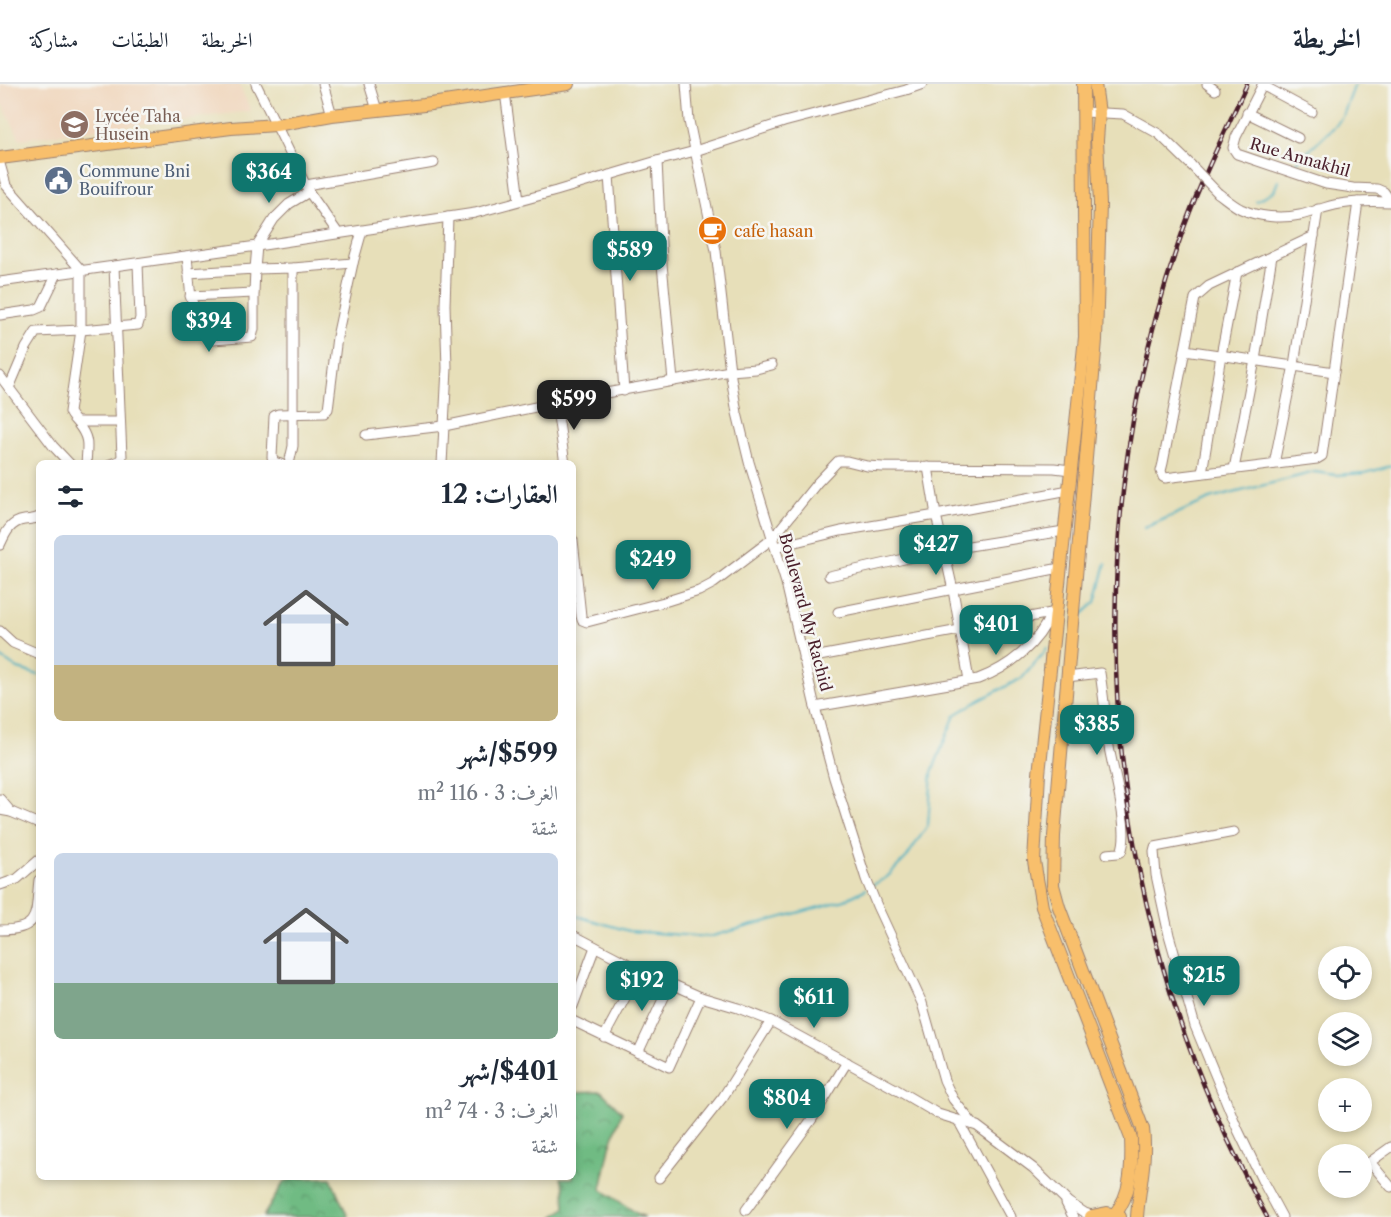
<!DOCTYPE html>
<html lang="ar">
<head>
<meta charset="utf-8">
<style>
	:root { --surface:#fff; --page:#f6f6f7; --text:#1f2937; --muted:#747a83; --line:#e0e1e3; --accent:#0f766e }
	body { margin:0; font-family:"Libre Caslon Text",Amiri,serif; background:var(--page); color:var(--text); direction:rtl; height:100vh; display:flex; flex-direction:column; font-size:22px; white-space:nowrap }
	* { box-sizing:border-box; margin:0 }
	p { font-size:20px; color:var(--muted) }
	.icon { flex:none; width:33px; height:33px; fill:none; stroke:currentColor; stroke-width:2; stroke-linecap:round; stroke-linejoin:round }
	.map { position:relative; flex:1; overflow:hidden; direction:ltr }
	.side { position:absolute; left:36px; top:376px; width:540px; height:720px; display:flex; flex-direction:column; background:var(--surface); border-radius:9px; box-shadow:0 3px 9px #0003; direction:rtl }
	.side>* { flex:none }
	.tools { position:absolute; left:1318px; top:862px; display:grid; gap:12px }
	.tools a { display:grid; place-items:center; width:54px; height:54px; border-radius:50%; background:var(--surface); box-shadow:0 3px 9px #0003; font-size:30px }
	.price { position:absolute; translate:-50% -51px; padding:0 14px; border-radius:12px; background:var(--accent); color:#fff; font-size:20px; line-height:39px; filter:drop-shadow(0 2px 3px #0008) }
	.price::after { content:''; position:absolute; left:50%; top:36px; width:18px; height:14px; margin-left:-9px; background:inherit; clip-path:polygon(0 0,100% 0,50% 100%) }
	.price.active { background:#222; color:#fff }
	ul { padding:0; list-style:none }
	li { display:grid; align-content:center; gap:12px; height:318px; padding:0 18px }
	li span { display:grid; place-items:center; height:186px; border-radius:9px; color:#555 }
	li>.icon { margin-inline-start:auto }
	span .icon { width:108px; height:108px; fill:#fffc; stroke-width:1 }
	li b { font-size:26px }
	h2 { display:flex; justify-content:space-between; align-items:center; height:72px; padding:0 18px; font-size:26px }
	header { display:flex; align-items:center; gap:36px; box-sizing:border-box; height:84px; padding:0 30px; background:var(--surface); border-bottom:2px solid var(--line) }
	header strong { font-size:28px }
	nav { display:flex; gap:33px; margin-inline-start:auto; font-size:21px }
	.map>svg:first-child { display:block }
	.built { fill:#f0d6bc }
	.forest { fill:url(#forest-crowns); stroke:#5d6d57; stroke-width:1.5 }
	.lines { fill:none; stroke-linecap:round; stroke-linejoin:round }
	.stream { stroke:#43aec2; stroke-width:2 }
	.minor-casing { stroke:#987f72; stroke-width:11 }
	.major-casing { stroke:#987f72; stroke-width:14 }
	.highway-casing { stroke:#987f72; stroke-width:16 }
	.minor { stroke:#fff; stroke-width:9 }
	.major { stroke:#f8bf6c; stroke-width:12 }
	.highway { stroke:#f8bf6c; stroke-width:14 }
	.rail-casing { stroke:#4a1f2b; stroke-width:4.5 }
	.rail { stroke:#f6f6f2; stroke-width:2; stroke-dasharray:7; stroke-linecap:butt }
	.minor-bridge-casing { stroke:#987f72; stroke-width:11; stroke-linecap:butt }
	.minor-bridge { stroke:#fff; stroke-width:9 }
	.labels { text-anchor:middle; stroke-width:5; stroke-linejoin:round; paint-order:stroke }
	.education-label { font-size:16px; fill:#785e54; stroke:#f6f6f2; text-anchor:start }
	.street-label { font-size:16px; fill:#4a1f2b; stroke:#f6f6f2 }
	.service-label { font-size:16px; fill:#4e5e75; stroke:#f6f6f2; text-anchor:start }
	.food-label { font-size:16px; fill:#c56008; stroke:#f6f6f2; text-anchor:start }
</style>
</head>
<body>
<header>
<strong>الخريطة</strong>
<nav><a>الخريطة</a><a>الطبقات</a><a>مشاركة</a></nav>
</header>
<div class="map">
<svg width="1391" height="1133" viewBox="0 0 1391 1133">
	<defs>
		<pattern id="forest-crowns" width="20" height="18" patternUnits="userSpaceOnUse" patternTransform="scale(1.5)"><rect width="20" height="18" fill="#70bb83"/><path d="M2 6a3 3 0 1 1 6 0M12 15a3 3 0 1 1 6 0" fill="none" stroke="#5e976b"/></pattern>
	</defs>
	<rect width="100%" height="100%" fill="#f6f6f2"/>
	<filter id="ink" filterUnits="userSpaceOnUse"><feTurbulence type="fractalNoise" baseFrequency=".0167" numOctaves="2"/><feDisplacementMap in="SourceGraphic" scale="12" xChannelSelector="R" yChannelSelector="G"/><feConvolveMatrix kernelMatrix="1 2 1 2 8 2 1 2 1" color-interpolation-filters="sRGB"/></filter>
	<filter id="wash" filterUnits="userSpaceOnUse"><feTurbulence type="fractalNoise" baseFrequency=".008" numOctaves="4" result="noise"/><feDisplacementMap in="SourceGraphic" scale="24" xChannelSelector="R" yChannelSelector="G"/><feGaussianBlur stdDeviation="1.35" result="paint"/><feColorMatrix in="noise" values="0 0 0 0 0 0 0 0 0 0 0 0 0 0 0 0 0 1.4 0 .05"/><feComposite in="paint" operator="in"/></filter>
	<g filter="url(#wash)">
		<rect width="100%" height="100%" fill="#e7dfb9"/>
		<polygon class="built" points="0,0 239,0 251,27 20,55 0,16"/>
		<g class="forest">
			<polygon points="601,1007 622,1028 610,1063 601,1105 638,1130 645,1133 553,1133 565,1124 564,1103 561,1094 573,1094 573,1008"/>
			<polygon points="295,1094 331,1094 348,1133 264,1133 264,1131 284,1098"/>
		</g>
		<g class="lines">
			<g class="stream">
				<polyline points="1296,79 1337,40 1344,29 1355,0"/>
				<polyline points="1256,117 1274,107 1278,97"/>
				<polyline points="1144,444 1210,415 1315,388 1336,391 1365,389 1391,382"/>
				<polyline points="1077,535 1096,518 1106,479"/>
				<polyline points="0,573 18,585 39,591"/>
				<polyline points="871,802 887,793 906,774 928,741 932,688 955,631 978,617 1022,594 1043,570 1047,564"/>
				<polyline points="573,831 629,847 709,853 845,816 866,805"/>
			</g>
		</g>
	</g>
	<g filter="url(#ink)">
		<g class="lines">
			<defs>
				<g id="minor">
					<polyline points="256,0 309,108 338,149"/>
					<polyline points="323,0 332,31"/>
					<polyline points="369,0 377,26"/>
					<polyline points="686,0 689,37 716,167 730,287 737,329 749,378 786,499 815,623 834,694 866,795 877,822 922,919 944,996 953,1015 973,1040"/>
					<polyline points="1207,0 1215,6"/>
					<polyline points="1263,0 1236,53 1233,64 1237,70 1326,100 1353,104 1377,105 1384,108 1391,118"/>
					<polyline points="1262,1 1312,28"/>
					<polyline points="505,8 519,116"/>
					<polyline points="1084,28 1123,30 1159,50 1191,81"/>
					<polyline points="1247,29 1298,54"/>
					<polyline points="657,77 662,180 673,297"/>
					<path d="M0,80L6,101L81,186V246L69,328C71,333 75,336 78,340C90,355 87,362 86,380"/>
					<polyline points="609,91 624,307"/>
					<polyline points="306,101 434,79"/>
					<path d="M1218,109C1225,114 1233,121 1241,125C1258,133 1281,135 1300,131C1314,128 1326,122 1340,120C1357,117 1374,117 1391,118"/>
					<polyline points="1314,152 1209,202 1195,214 1163,379 1161,387 1163,393 1165,394 1317,375 1322,372 1358,118"/>
					<polyline points="187,172 191,215 207,252 213,256 252,253 254,245 254,209 255,185 188,189"/>
					<polyline points="293,184 353,179"/>
					<polyline points="0,198 257,162 475,129 556,107 657,77 695,67 784,38 906,6 923,0"/>
					<polyline points="190,212 254,209"/>
					<polyline points="0,231 34,226 41,223 57,190"/>
					<polyline points="1185,266 1334,288"/>
					<polyline points="0,292 53,362 70,380"/>
					<polyline points="9,304 26,264 36,248 81,246 138,241 140,234 138,179"/>
					<polyline points="556,318 565,380"/>
					<polyline points="77,338 120,338"/>
					<polyline points="366,351 444,342 589,312 730,287 756,285 772,281"/>
					<polyline points="111,380 119,377 122,373 114,182"/>
					<polyline points="281,380 274,378 272,373 274,332 278,330 324,329 328,325 337,253 353,179 362,147"/>
					<polyline points="289,380 293,362 293,184 255,185 257,162 274,135 289,120 309,108"/>
					<polyline points="442,380 447,284 445,221 448,133"/>
					<polyline points="1274,380 1294,281 1318,125"/>
					<polyline points="928,383 936,431 953,506 969,596"/>
					<polyline points="1234,385 1255,276 1272,172"/>
					<polyline points="1202,389 1221,271 1237,188"/>
					<polyline points="573,456 581,532 582,536 587,538 664,518 699,507 714,499 772,455 817,399 838,377 847,377 867,382 883,383 1054,384 1071,386"/>
					<path d="M0,461C5,450 10,438 24,436C30,435 33,436 39,433"/>
					<polyline points="775,463 841,447 936,431 1069,406"/>
					<polyline points="829,492 944,466 1064,447"/>
					<polyline points="838,528 1060,484"/>
					<polyline points="0,547 13,559 39,570"/>
					<polyline points="803,575 1051,529 1055,530"/>
					<path d="M1067,593L1100,589C1104,614 1106,638 1109,663C1113,687 1131,747 1121,768L1118,769L1107,770"/>
					<path d="M815,623L978,595C1008,584 1039,560 1051,529"/>
					<polyline points="0,715 11,728"/>
					<polyline points="0,726 11,728 39,740"/>
					<polyline points="1234,748 1155,763 1154,767 1156,791 1169,851 1195,942 1238,1046 1262,1096 1282,1133"/>
					<polyline points="0,801 17,795 39,776"/>
					<path d="M0,846C42,846 35,829 39,796"/>
					<polyline points="573,851 640,886 701,913 738,924 771,937 892,1003 938,1030 977,1042 1033,1084 1068,1118 1085,1129 1094,1132"/>
					<polyline points="573,922 595,863"/>
					<polyline points="573,937 669,983 701,913"/>
					<polyline points="604,953 640,886"/>
					<polyline points="638,969 671,898"/>
					<polyline points="958,1036 1011,1133"/>
					<polyline points="1391,1063 1370,1078 1391,1103"/>
					<polyline points="659,1094 723,1013 771,937"/>
					<polyline points="1066,1119 1073,1133"/>
					<polyline points="746,1126 812,1035 847,978"/>
				</g>
				<g id="major">
					<path d="M1083,0L1085,253L1039,690L1034,777L1042,823L1131,1054C1132,1080 1132,1111 1114,1131"/>
					<path d="M1095,0L1099,29L1097,56L1100,120L1096,256L1054,752L1053,801L1059,823L1143,1045C1147,1076 1139,1103 1137,1133"/>
					<polyline points="0,74 231,44 276,41 332,31 424,21 568,0"/>
				</g>
				<polyline id="highway" points="1092,1133 1107,1130 1119,1133"/>
			</defs>
			<use href="#minor" class="minor-casing"/>
			<use href="#major" class="major-casing"/>
			<use href="#highway" class="highway-casing"/>
			<use href="#minor" class="minor"/>
			<use href="#major" class="major"/>
			<use href="#highway" class="highway"/>
			<defs>
				<path id="rail" d="M1247,0C1223,52 1197,104 1179,158C1096,399 1095,667 1171,910C1195,987 1228,1062 1267,1133"/>
			</defs>
			<use href="#rail" class="rail-casing"/>
			<use href="#rail" class="rail"/>
			<defs>
				<polyline id="minor-bridge" points="1191,81 1218,109"/>
			</defs>
			<use href="#minor-bridge" class="minor-bridge-casing"/>
			<use href="#minor-bridge" class="minor-bridge"/>
		</g>
	</g>
	<defs>
		<symbol id="school-disc" viewBox="-11 -11 22 22"><circle r="9.5" fill="#8d6e63" stroke="#f6f6f2"/><path d="M0-5L7-2L0 1L-7-2ZM-4 1L0 2.5L4 1V4Q0 6-4 4Z" fill="#fff"/></symbol>
		<symbol id="civic-disc" viewBox="-11 -11 22 22"><circle r="9.5" fill="#5c6f8a" stroke="#f6f6f2"/><path d="M-.6-6.5H3V-4.5H.6V-3L4-1V1h2V6H-6V1h2V-1L-.6-3ZM-1.2 2.5V6h2.4V2.5Z" fill="#fff"/></symbol>
		<symbol id="cafe-disc" viewBox="-11 -11 22 22"><circle r="9.5" fill="#e8710a" stroke="#f6f6f2"/><path d="M-5.5-4.5H6V0H3Q3 3.5 0 3.5H-2.5Q-5.5 3.5-5.5 0ZM3-3.2v2h1.7v-2ZM-6 4.5H4V6H-6Z" fill="#fff"/></symbol>
	</defs>
	<g fill-rule="evenodd">
		<use href="#school-disc" x="58" y="24" width="33" height="33"/>
		<use href="#civic-disc" x="42" y="80" width="33" height="33"/>
		<use href="#cafe-disc" x="696" y="130" width="33" height="33"/>
	</g>
	<g class="labels">
		<g class="education-label">
			<text x="95" y="38">Lycée Taha<tspan x="95" dy="18">Husein</tspan></text>
		</g>
		<g class="street-label">
			<text transform="translate(1300 73) rotate(16)" y="6">Rue Annakhil</text>
			<text transform="translate(806 528) rotate(75)" y="6">Boulevard My Rachid</text>
		</g>
		<g class="service-label">
			<text x="79" y="93">Commune Bni<tspan x="79" dy="18">Bouifrour</tspan></text>
		</g>
		<g class="food-label">
			<text x="734" y="153">cafe hasan</text>
		</g>
	</g>
</svg>
<div class="tools">
<a><svg class="icon" aria-label="locate" viewBox="0 0 24 24"><circle cx="12" cy="12" r="6"/><path d="M12 2v4M12 18v4M2 12h4M18 12h4"/></svg></a>
<a><svg class="icon" aria-label="layers" viewBox="0 0 24 24"><path d="M12 4l9 5-9 5-9-5zM3 14l9 5 9-5"/></svg></a>
<a>+</a>
<a>−</a>
</div>
<b class="price" style="left:269px;top:120px">$364</b>
<b class="price" style="left:630px;top:198px">$589</b>
<b class="price" style="left:209px;top:269px">$394</b>
<b class="price active" style="left:574px;top:347px">$599</b>
<b class="price" style="left:936px;top:492px">$427</b>
<b class="price" style="left:653px;top:507px">$249</b>
<b class="price" style="left:996px;top:572px">$401</b>
<b class="price" style="left:1097px;top:672px">$385</b>
<b class="price" style="left:1204px;top:923px">$215</b>
<b class="price" style="left:642px;top:928px">$192</b>
<b class="price" style="left:814px;top:945px">$611</b>
<b class="price" style="left:787px;top:1046px">$804</b>
<section class="side">
<h2>العقارات: 12<svg class="icon" aria-label="filters" viewBox="0 0 24 24"><path d="M4 7h16M4 17h16"/><circle cx="9" cy="7" r="2"/><circle cx="15" cy="17" r="2"/></svg></h2>
<ul>
<li><span style="background:linear-gradient(#c9d6e8 70%,#c2b280 0)"><svg class="icon" aria-label="home" viewBox="0 0 24 24"><path d="M3 11l9-7 9 7M6 9v11h12V9"/></svg></span><div><b>$599/شهر</b><p>الغرف: 3 · 116 m²</p><p>شقة</p></div></li>
<li><span style="background:linear-gradient(#c9d6e8 70%,#7fa58c 0)"><svg class="icon" aria-label="home" viewBox="0 0 24 24"><path d="M3 11l9-7 9 7M6 9v11h12V9"/></svg></span><div><b>$401/شهر</b><p>الغرف: 3 · 74 m²</p><p>شقة</p></div></li>
</ul>
</section>
</div>
</body>
</html>
